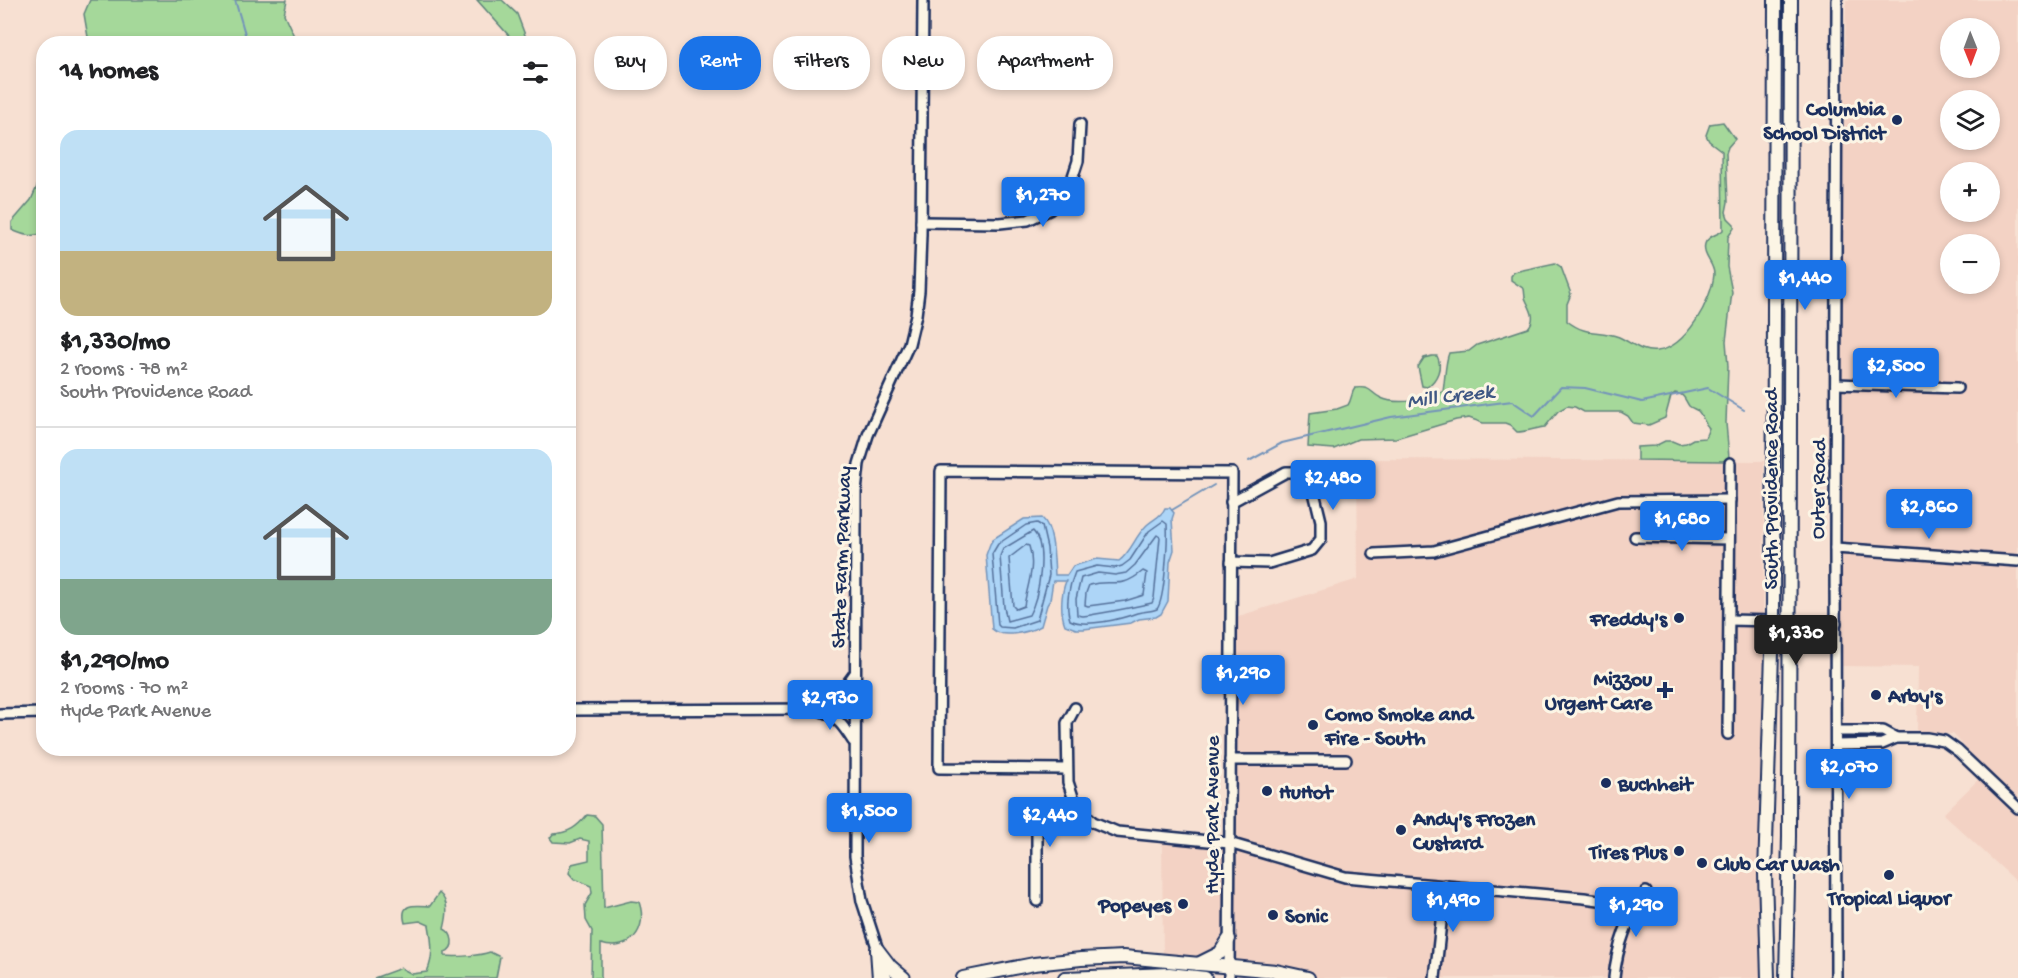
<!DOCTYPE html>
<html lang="en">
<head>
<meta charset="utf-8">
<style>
	:root { --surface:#fff; --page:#f6f6f6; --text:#202124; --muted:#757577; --line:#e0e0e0; --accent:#1a73e8 }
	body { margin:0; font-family:"Gochi Hand",sans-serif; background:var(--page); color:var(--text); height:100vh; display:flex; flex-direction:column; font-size:22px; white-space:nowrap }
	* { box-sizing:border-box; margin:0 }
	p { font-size:20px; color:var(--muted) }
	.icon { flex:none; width:33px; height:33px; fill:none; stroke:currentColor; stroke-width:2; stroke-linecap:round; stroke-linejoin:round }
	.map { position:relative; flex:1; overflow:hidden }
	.drawer { position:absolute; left:36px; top:36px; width:540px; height:720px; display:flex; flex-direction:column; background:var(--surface); border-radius:24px; box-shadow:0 3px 9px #0003 }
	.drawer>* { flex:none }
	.banner { position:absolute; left:594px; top:36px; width:570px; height:54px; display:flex; gap:12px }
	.needle { width:39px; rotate:179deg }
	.controls { position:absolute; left:1940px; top:18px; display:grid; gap:12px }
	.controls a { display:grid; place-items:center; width:60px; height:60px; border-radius:50%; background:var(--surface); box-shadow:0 3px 9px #0003; font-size:30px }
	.price { position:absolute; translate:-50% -51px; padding:0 14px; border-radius:6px; background:var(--accent); color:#fff; font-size:20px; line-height:39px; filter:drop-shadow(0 2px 3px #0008) }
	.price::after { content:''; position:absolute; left:50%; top:36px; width:18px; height:14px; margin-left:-9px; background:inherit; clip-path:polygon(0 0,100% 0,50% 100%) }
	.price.selected { background:#222; color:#fff }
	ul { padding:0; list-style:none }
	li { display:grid; align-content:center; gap:12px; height:318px; padding:0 24px }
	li+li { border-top:2px solid var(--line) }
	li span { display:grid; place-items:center; height:186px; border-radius:18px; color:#555 }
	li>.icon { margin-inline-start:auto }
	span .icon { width:108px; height:108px; fill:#fffc; stroke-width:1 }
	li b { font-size:26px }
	h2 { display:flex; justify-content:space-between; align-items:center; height:72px; padding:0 24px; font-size:26px }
	.tag { padding:0 21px; border-radius:24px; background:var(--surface); box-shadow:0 3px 9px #0003; font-size:21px; line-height:54px }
	.tag.selected { background:var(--accent); color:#fff }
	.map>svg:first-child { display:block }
	.built { fill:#f3d2c4; fill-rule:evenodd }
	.green { fill:#a5d89a; stroke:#60847c; stroke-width:1.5 }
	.water { fill:#add5f7; stroke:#7393ba; stroke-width:1.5 }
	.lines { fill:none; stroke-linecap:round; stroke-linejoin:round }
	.shore { stroke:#55719b; stroke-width:1.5 }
	.stream { stroke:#7393ba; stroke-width:2 }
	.minor-casing { stroke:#1b2f5e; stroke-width:14 }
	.major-casing { stroke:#1b2f5e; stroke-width:16 }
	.minor { stroke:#fcf5e5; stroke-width:9 }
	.major { stroke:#fcf5e5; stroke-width:12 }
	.poi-dot { fill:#1b2f5e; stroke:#fcf5e5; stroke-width:2 }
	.labels { text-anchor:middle; stroke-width:6; stroke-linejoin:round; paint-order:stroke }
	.poi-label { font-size:21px; font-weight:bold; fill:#1b2f5e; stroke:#fcf5e5; text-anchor:start }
	.street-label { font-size:21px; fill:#1b2f5e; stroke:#fcf5e5 }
	.water-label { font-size:22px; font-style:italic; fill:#405884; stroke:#fcf5e5 }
</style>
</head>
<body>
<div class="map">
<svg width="2018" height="978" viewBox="0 0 2018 978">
	<rect width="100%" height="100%" fill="#f7e0d2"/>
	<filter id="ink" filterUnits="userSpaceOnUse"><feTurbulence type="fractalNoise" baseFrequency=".0167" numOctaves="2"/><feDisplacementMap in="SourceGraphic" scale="12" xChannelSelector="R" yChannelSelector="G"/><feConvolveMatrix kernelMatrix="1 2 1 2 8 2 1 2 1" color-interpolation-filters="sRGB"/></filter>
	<g filter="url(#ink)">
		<g class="built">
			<path d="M1846,0H2018V883L1943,814L1987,771L1953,734L1917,733L1918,667L1841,666V247ZM1950,28H1989V68H1950ZM1950,100H1989V140H1950ZM1950,172H1989V212H1950ZM1950,244H1989V284H1950Z"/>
			<polygon points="1357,459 1764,461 1762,978 1265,978 1163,967 1162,834 1224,838 1226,616 1239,616 1358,579"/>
		</g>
		<g class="green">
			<polygon points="90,0 287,0 284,14 294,36 285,44 89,43 84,14"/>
			<polygon points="477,0 502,0 517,14 528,43 513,43 511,38"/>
			<path d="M1723,122L1735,139L1728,147L1726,153L1728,202L1726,212L1728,218L1734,224V228L1728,237L1727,267L1732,292L1726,341L1728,366L1726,423L1729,458L1723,461L1637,460V447L1655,446L1665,441H1672L1679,444L1686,443L1693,439L1705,438L1709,428C1704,423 1703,416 1698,411C1695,409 1691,408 1689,406C1684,399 1685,394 1675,393L1671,396L1665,418L1649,425L1633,423L1628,416L1621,412H1584L1575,407L1567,406L1558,411L1545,427C1536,428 1526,432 1517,432L1510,425L1505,423H1483L1469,418L1456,420L1396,438L1358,439L1334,449L1308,447L1310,413L1337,409L1348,405C1352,399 1351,393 1355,388C1372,386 1369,392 1381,398C1395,405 1431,401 1443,391C1445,380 1445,363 1449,353L1469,351L1477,345L1528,328C1537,318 1530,309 1526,300C1524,297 1525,293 1524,289L1511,280V276L1514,272L1555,263L1561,267L1571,294L1567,304V321C1588,337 1597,329 1619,337C1632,343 1642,353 1657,351C1686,348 1712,300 1714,274C1714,263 1702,256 1705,244C1707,236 1718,235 1723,230L1722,151L1709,141L1706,135L1710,124Z"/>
			<path d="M43,173V233C32,238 23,235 12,230V222L31,200Z"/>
			<path d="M1432,356H1437C1443,367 1437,380 1427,387L1422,386L1418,367L1424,358Z"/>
			<path d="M587,815L595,816L602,824L604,908L631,901L639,902C649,930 629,953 601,944V978H591L592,931L586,920L585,905L592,893L591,886L574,879L569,873L572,864L589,860V841L580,839L570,843L553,842L550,838L553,834C569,833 577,827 587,815Z"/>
			<path d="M439,893C450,902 447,917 444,929C453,933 456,948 445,952V956C456,957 479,956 490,952L500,957L496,978H374L401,968L412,974L427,972C434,956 432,942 429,925L420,921L405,923C399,902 415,905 430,906Z"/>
		</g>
		<path class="water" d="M1165,508H1170L1174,513L1172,519L1174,550L1170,562L1168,601L1161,614L1156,617L1139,619L1131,623L1084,629H1076L1065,625C1060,612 1061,594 1066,581H1053L1050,600L1047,605L1041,626C1029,632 1003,639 992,629L986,555L990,544L993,539L1024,519L1042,518C1054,528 1054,560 1055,575H1067L1073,566L1097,559L1119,561C1131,552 1135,537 1145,527C1152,519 1161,518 1165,508Z"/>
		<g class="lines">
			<g class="shore">
				<path d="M1163,521L1167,524C1168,540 1165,599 1157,609C1150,612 1144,611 1137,613C1121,619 1086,628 1070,620C1065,605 1069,586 1075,572L1097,566L1115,568L1122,566L1130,560L1149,531Z"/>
				<polygon points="1037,523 1042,526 1047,548 1049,575 1037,620 1013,628 1000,627 998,625 992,554 998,544 1026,525"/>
				<path d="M1033,531C1048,547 1039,597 1029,615L1007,621L1004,607L1000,556L1003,549Z"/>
				<path d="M1157,535L1160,537L1154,598L1152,603C1129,608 1106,613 1083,616L1077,615L1076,599L1081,578L1098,573L1115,575L1126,573L1135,565Z"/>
				<path d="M1026,545L1029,546C1036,567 1027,586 1024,606L1016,609L1013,606L1009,558Z"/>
				<path d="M1143,571L1147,573L1144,595L1125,601L1088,606L1085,605L1086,593L1089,585C1113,578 1119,591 1143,571Z"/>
			</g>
			<g class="stream">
				<polyline points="235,0 248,44"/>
				<polyline points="1249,461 1282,443 1391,417 1512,401 1534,416 1561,387 1585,388 1642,402 1708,388 1744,410"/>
				<polyline points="1172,510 1214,485"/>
			</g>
			<defs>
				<g id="minor">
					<polyline points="921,222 1000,223 1028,220 1049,210 1067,195 1078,161 1080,124"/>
					<polyline points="1836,384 1957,388"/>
					<polyline points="1635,537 1729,539"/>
					<polyline points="1835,548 2018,561"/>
					<polyline points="1374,554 1434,551 1618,501 1730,500"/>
					<polyline points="1231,562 1269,563 1312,550 1321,539 1321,521 1312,484 1303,475 1294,472 1286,472 1231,502"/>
					<polyline points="1729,620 1773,621"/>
					<polyline points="1789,622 1836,623"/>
					<path d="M817,707C835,699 844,689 855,673"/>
					<polyline points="1075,708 1067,723 1068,782 1074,800 1083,812 1093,822 1117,832 1229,843 1345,877 1584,898 1599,900 1633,910"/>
					<polyline points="568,710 855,709"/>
					<path d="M821,711C838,717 844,727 853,741"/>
					<polyline points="0,714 44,713"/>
					<polyline points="1836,731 1883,731 1896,738"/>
					<polyline points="1728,734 1730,463"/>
					<polyline points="1836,745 1882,744 1896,738 1927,738 1944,741 1958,751 2018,808"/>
					<polyline points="1230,760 1346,760"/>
					<polyline points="1067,769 939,768 941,471 1232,473 1229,978"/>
					<polyline points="1037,901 1037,820 1074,800"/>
					<polyline points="887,978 862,901 855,856 856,492 859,464 868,435 909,344 916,315 919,291 921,234 923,0"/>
					<polyline points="1435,978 1445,885"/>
					<path d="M1614,978C1617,946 1627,918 1646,892"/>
					<polyline points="1836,978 1835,548 1837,0"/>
				</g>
				<g id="major">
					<polyline points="877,949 890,966 904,978"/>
					<polyline points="877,950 879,978"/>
					<polyline points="1198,964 1220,953 1229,939"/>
					<polyline points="963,978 1034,964 1081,959 1124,957 1276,971 1308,978"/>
					<polyline points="1065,978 1169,974 1205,978"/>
					<polyline points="1768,978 1765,874 1773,621 1775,0"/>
					<polyline points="1786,978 1789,836 1791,0"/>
				</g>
			</defs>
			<use href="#minor" class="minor-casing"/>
			<use href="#major" class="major-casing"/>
			<use href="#minor" class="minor"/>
			<use href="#major" class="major"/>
		</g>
	</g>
	<g class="poi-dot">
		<circle cx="1897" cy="120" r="6"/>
		<circle cx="1679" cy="618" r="6"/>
		<path d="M1662 681h6v6h6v6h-6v6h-6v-6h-6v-6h6z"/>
		<circle cx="1876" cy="695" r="6"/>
		<circle cx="1313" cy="725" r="6"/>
		<circle cx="1606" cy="783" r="6"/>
		<circle cx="1267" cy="791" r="6"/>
		<circle cx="1401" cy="830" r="6"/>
		<circle cx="1679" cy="851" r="6"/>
		<circle cx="1702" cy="863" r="6"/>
		<circle cx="1889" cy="875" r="6"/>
		<circle cx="1183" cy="904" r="6"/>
		<circle cx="1273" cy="915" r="6"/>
	</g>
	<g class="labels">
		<g class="poi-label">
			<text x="1885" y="115" text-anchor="end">Columbia<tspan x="1885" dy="24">School District</tspan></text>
			<text x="1667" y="625" text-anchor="end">Freddy's</text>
			<text x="1652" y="685" text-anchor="end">Mizzou<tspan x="1652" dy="24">Urgent Care</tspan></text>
			<text x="1888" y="702">Arby's</text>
			<text x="1325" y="720">Como Smoke and<tspan x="1325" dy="24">Fire - South</tspan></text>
			<text x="1618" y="790">Buchheit</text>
			<text x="1279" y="798">HuHot</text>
			<text x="1413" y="825">Andy's Frozen<tspan x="1413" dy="24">Custard</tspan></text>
			<text x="1667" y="858" text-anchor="end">Tires Plus</text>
			<text x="1714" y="870">Club Car Wash</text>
			<text x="1889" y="904" text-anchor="middle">Tropical Liquor</text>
			<text x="1171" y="911" text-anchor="end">Popeyes</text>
			<text x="1285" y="922">Sonic</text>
		</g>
		<g class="street-label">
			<text transform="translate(1770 489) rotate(-90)" y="7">South Providence Road</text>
			<text transform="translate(1817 489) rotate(-89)" y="7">Outer Road</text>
			<text transform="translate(840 557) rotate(-88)" y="7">State Farm Parkway</text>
			<text transform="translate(1211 815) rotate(-90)" y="7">Hyde Park Avenue</text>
		</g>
		<g class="water-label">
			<text transform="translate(1450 394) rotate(-7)" y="8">Mill Creek</text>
		</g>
	</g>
</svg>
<div class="controls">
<a><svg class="needle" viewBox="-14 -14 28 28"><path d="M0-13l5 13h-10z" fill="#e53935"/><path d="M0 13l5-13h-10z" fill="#757577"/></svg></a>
<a><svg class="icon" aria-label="layers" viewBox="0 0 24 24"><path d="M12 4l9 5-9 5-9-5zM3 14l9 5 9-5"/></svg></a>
<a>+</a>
<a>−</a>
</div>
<b class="price" style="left:1043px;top:228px">$1,270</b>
<b class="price" style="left:1805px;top:311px">$1,440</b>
<b class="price" style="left:1896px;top:399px">$2,500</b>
<b class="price" style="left:1333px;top:511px">$2,480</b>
<b class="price" style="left:1929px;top:540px">$2,860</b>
<b class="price" style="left:1682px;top:552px">$1,680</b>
<b class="price selected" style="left:1796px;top:666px">$1,330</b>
<b class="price" style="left:1243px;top:706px">$1,290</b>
<b class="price" style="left:830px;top:731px">$2,930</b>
<b class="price" style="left:1849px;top:800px">$2,070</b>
<b class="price" style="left:869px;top:844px">$1,500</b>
<b class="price" style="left:1050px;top:848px">$2,440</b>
<b class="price" style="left:1453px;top:933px">$1,490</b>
<b class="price" style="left:1636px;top:938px">$1,290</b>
<div class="banner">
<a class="tag">Buy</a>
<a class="tag selected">Rent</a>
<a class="tag">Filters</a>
<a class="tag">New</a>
<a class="tag">Apartment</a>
</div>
<section class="drawer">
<h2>14 homes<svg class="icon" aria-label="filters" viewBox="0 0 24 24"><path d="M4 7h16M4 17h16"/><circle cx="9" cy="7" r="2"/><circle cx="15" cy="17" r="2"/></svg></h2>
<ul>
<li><span style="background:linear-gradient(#bfe0f5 65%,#c2b280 0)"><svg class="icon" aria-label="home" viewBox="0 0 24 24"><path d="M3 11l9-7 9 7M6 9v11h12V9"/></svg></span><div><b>$1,330/mo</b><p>2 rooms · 78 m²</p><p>South Providence Road</p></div></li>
<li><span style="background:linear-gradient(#bfe0f5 70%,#7fa58c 0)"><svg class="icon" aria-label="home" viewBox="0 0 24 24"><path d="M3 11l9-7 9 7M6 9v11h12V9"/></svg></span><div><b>$1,290/mo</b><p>2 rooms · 70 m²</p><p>Hyde Park Avenue</p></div></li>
</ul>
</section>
</div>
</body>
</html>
